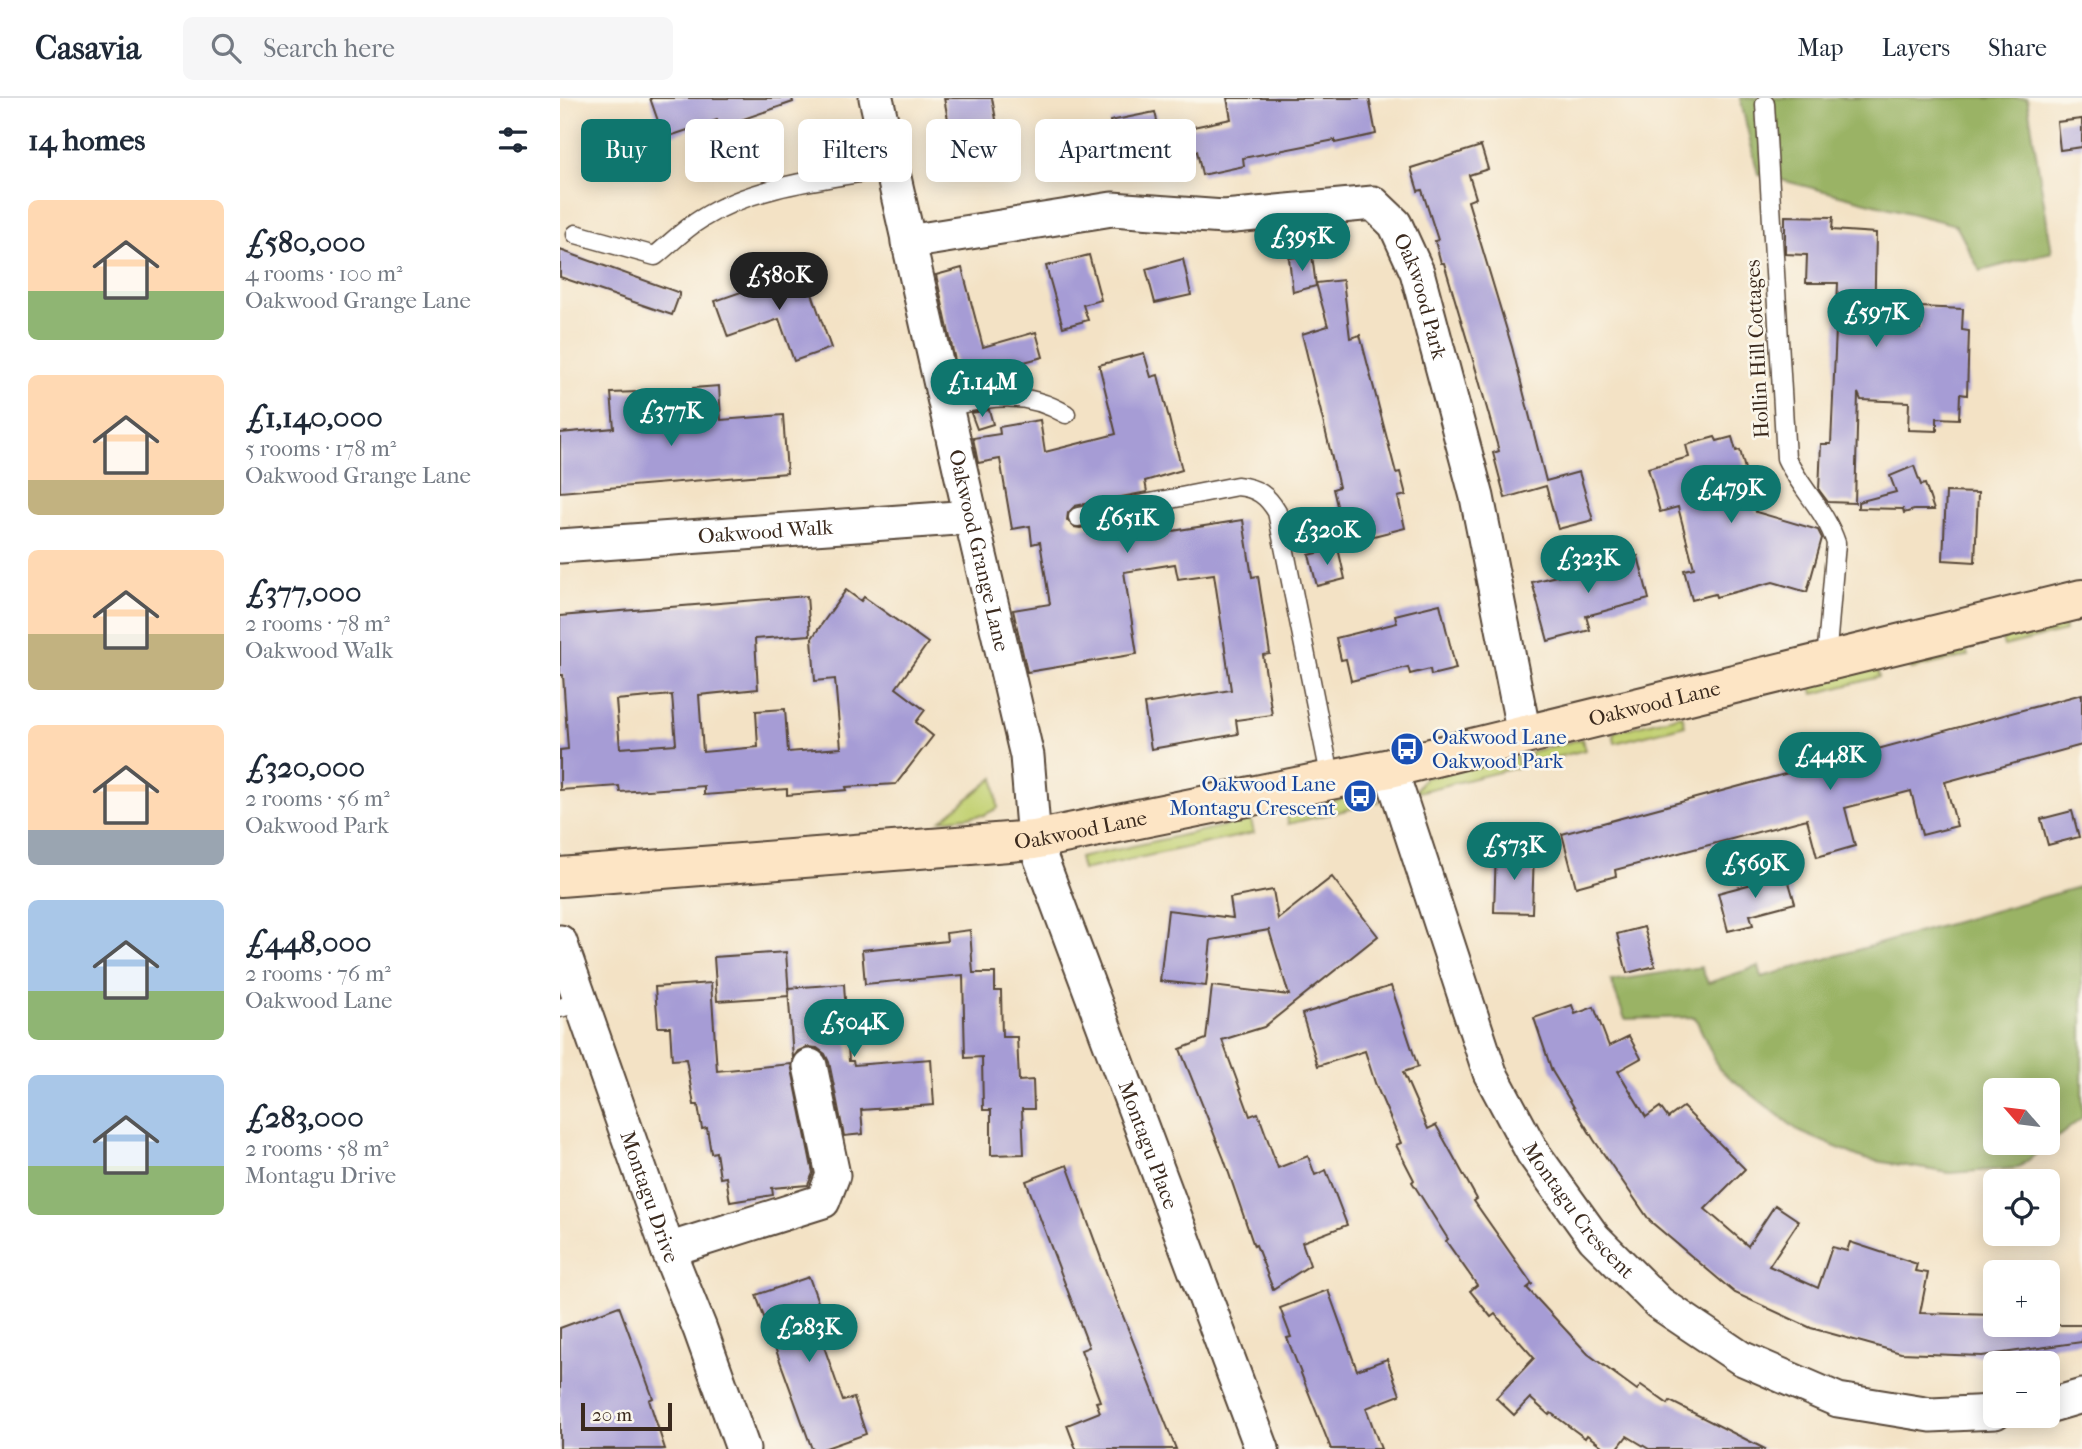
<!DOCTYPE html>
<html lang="en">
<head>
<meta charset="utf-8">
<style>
	:root { --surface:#fff; --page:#f6f6f7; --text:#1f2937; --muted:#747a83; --line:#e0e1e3; --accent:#0f766e }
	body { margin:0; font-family:"IM FELL French Canon",serif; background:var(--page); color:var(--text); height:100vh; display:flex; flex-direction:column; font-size:26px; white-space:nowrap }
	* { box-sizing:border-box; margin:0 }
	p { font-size:23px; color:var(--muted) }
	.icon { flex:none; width:38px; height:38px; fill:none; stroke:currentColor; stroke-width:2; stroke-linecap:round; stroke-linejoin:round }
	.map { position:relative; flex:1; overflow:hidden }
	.sheet { display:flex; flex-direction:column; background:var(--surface); width:560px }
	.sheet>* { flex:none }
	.guide { position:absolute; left:21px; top:21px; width:665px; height:63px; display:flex; gap:14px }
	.needle { width:46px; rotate:298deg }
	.fabs { position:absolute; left:1423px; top:980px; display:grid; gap:14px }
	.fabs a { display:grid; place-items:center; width:77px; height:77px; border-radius:10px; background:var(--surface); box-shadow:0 4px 18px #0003; font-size:35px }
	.scale { position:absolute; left:21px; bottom:18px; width:91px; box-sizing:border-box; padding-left:7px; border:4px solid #3b2a1e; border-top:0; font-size:19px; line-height:24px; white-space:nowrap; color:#3b2a1e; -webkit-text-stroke:5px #fbf7ec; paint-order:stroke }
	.price { position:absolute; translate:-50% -60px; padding:0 16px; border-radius:24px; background:var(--accent); color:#fff; font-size:23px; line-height:46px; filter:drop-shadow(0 2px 4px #0008) }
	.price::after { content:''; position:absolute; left:50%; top:42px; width:21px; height:16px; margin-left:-10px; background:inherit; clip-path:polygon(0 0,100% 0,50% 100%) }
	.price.on { background:#222; color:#fff }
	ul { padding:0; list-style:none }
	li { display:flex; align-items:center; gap:21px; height:175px; padding:0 28px }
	li span { display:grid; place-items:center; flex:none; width:196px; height:140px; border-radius:10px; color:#555 }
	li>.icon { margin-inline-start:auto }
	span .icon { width:84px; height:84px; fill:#fffc; stroke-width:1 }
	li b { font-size:30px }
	h2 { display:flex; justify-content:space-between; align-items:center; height:84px; padding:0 28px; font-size:30px }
	.tag { padding:0 24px; border-radius:10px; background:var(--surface); box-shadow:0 4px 18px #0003; font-size:24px; line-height:63px }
	.tag.on { background:var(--accent); color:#fff }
	header { display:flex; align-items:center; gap:42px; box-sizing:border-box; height:98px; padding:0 35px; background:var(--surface); border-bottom:2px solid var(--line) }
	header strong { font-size:33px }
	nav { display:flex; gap:38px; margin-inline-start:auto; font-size:24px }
	.search { width:490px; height:63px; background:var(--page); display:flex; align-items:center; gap:18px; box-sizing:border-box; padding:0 24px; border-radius:10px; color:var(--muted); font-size:26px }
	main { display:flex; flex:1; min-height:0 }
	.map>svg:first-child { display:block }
	.green { fill:#c3d173; stroke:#7f7e48; stroke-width:2 }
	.forest { fill:#9ab365; stroke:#6a6e42; stroke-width:2; fill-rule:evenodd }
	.building { fill:#a69cd5; fill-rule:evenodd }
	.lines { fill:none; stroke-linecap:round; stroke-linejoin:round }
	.lane-casing { stroke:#574637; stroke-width:21 }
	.street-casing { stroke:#574637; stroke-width:37 }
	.secondary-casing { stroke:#574637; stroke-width:42 }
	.lane { stroke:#fff; stroke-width:18 }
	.street { stroke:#fff; stroke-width:33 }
	.secondary { stroke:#fde5c5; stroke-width:38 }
	.labels { text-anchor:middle; stroke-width:5; stroke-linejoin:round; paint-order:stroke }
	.street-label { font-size:21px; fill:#3b2a1e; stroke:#fbf7ec }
	.transit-label { font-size:21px; fill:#164399; stroke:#fbf7ec; text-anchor:start }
</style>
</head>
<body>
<header>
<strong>Casavia</strong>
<div class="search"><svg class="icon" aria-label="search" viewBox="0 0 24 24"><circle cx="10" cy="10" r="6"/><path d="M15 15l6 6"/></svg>Search here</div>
<nav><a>Map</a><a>Layers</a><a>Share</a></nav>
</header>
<main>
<section class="sheet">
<h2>14 homes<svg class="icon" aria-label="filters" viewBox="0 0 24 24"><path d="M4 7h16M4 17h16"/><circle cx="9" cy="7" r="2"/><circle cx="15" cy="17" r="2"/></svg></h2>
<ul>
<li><span style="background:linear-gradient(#ffd9b3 65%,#8fb573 0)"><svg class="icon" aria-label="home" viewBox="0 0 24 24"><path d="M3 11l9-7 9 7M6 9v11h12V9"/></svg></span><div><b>£580,000</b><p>4 rooms · 100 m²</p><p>Oakwood Grange Lane</p></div></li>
<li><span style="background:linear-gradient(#ffd9b3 75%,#c2b280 0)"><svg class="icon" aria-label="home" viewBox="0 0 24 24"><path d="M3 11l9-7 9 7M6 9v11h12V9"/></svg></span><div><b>£1,140,000</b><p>5 rooms · 178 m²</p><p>Oakwood Grange Lane</p></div></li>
<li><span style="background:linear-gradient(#ffd9b3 60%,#c2b280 0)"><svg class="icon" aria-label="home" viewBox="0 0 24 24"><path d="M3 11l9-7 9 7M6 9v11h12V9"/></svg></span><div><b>£377,000</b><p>2 rooms · 78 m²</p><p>Oakwood Walk</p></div></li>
<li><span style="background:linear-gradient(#ffd9b3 75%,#9aa5b1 0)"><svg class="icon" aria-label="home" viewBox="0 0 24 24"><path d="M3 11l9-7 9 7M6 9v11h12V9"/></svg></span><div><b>£320,000</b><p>2 rooms · 56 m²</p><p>Oakwood Park</p></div></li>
<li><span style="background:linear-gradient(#a9c7e8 65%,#8fb573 0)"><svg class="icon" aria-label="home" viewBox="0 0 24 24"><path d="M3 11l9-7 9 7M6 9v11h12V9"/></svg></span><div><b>£448,000</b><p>2 rooms · 76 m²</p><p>Oakwood Lane</p></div></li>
<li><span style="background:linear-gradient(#a9c7e8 65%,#8fb573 0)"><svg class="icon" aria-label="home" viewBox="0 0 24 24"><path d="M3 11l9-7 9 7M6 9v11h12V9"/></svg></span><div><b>£283,000</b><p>2 rooms · 58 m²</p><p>Montagu Drive</p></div></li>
</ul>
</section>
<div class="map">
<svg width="1522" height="1351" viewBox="0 0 1522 1351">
	<rect width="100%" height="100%" fill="#fbf7ec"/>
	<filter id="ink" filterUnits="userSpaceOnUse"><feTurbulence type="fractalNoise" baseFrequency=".0143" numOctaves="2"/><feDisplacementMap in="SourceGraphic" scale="14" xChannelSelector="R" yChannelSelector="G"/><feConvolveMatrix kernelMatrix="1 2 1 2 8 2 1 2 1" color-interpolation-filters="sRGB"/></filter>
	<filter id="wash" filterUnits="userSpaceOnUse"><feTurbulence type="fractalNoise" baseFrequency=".00686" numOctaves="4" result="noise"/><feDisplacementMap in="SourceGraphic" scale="28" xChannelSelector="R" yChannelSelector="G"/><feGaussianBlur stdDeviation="1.57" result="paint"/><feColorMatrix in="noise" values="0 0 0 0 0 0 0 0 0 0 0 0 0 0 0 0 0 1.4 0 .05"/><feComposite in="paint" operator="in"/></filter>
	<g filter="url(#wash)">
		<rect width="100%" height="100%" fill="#f3e2c5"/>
		<g class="green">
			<polygon points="1503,522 1505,533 1444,548 1441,537"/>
			<polygon points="1405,547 1408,558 1351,571 1349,560"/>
			<polygon points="1317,568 1319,579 1253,596 1250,585"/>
			<polygon points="1122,617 1125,627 1055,645 1053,634"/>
			<polygon points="1022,641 1025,652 973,665 970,654"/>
			<polygon points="956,658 959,669 854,695 864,680"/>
			<polygon points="434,680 438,710 424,717 381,722"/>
			<polygon points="805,695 819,704 728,726 727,714"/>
			<polygon points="691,722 694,735 522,772 519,760"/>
		</g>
		<g class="forest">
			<polygon points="1180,0 1467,0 1492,154 1420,173 1396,127 1198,76"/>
			<path d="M1522,788V1020L1458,1070L1390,1075L1304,1061L1240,1034L1159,971L1135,919L1065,921L1051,883L1141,869L1148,885L1199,868L1202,879ZM1435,992H1488V1045H1435Z"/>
		</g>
		<g id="blocks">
			<g class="building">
				<polygon points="90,0 232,0 233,4 160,29 157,22 104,40"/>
				<polygon points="384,0 432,0 437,27 444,26 451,65 398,75"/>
				<polygon points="667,0 809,0 816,36 775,45 775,42 683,60 684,68 642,77 637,53 559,69 550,23 595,14 600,36 671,21"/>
				<polygon points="1522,21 1522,49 1500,52 1497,24"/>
				<polygon points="921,48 928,71 909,77 916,100 908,103 952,249 986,383 1019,374 1033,422 998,431 986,388 945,400 933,355 939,353 916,272 884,165 881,165 875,143 878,142 862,92 858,93 851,70"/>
				<polygon points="1225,118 1273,119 1272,132 1316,135 1314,229 1360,231 1360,209 1403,211 1402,232 1409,233 1407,297 1400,296 1399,321 1377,320 1377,333 1348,332 1349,304 1301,302 1298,295 1295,405 1268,404 1259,392 1261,346 1271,346 1278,185 1246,185 1247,157 1225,156"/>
				<polygon points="0,152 120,195 112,217 0,179"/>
				<polygon points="529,157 541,202 523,207 528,222 503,229 486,168"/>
				<polygon points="752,157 756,188 733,194 729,160"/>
				<polygon points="623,161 631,197 595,205 586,171"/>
				<polygon points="242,167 271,250 234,263 219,221 168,239 155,203 207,185 205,180"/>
				<polygon points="402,170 423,249 476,234 483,259 419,276 423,290 402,294 376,177"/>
				<polygon points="783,182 790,240 800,237 836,375 840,374 846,397 838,399 845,430 786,445 773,391 779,389 742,236 768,228 756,185"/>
				<polygon points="584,255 591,279 598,277 622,372 585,383 587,394 515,408 508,415 507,422 514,429 520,430 590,417 593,436 683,422 692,479 698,478 710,556 703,557 712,617 676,622 678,636 591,651 584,606 671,592 654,476 618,481 615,466 564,474 577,556 467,574 453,512 490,506 480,444 472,446 470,428 452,431 440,361 418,365 413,340 440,336 439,329 480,322 485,354 556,336 539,267"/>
				<polygon points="159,288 161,322 223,317 227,375 0,394 0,335 54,330 51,295 77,294 79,329 125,327 136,325 133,290"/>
				<polygon points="429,312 433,326 417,331 411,315"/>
				<polygon points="1155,339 1157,343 1172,339 1176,353 1180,352 1196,414 1258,432 1262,440 1247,494 1213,484 1156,499 1155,496 1132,502 1124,472 1134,470 1118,409 1100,414 1088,370 1129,359 1126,347"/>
				<polygon points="1354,368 1361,387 1365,386 1374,412 1354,412 1344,415 1343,411 1298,410 1298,404 1336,394 1330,378"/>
				<polygon points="1386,394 1418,395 1415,464 1383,462"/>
				<polygon points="778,450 785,481 757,488 749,457"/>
				<polygon points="1078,458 1089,501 1026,518 1030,532 988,543 972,484"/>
				<path d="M286,492L301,503L304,499L368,545L336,590L365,612L356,624L373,638L336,686L286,689L287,692L227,697V691L144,697V688L60,694L59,688L0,692V652L8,651L3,577H0V518L247,498L250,537L195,541L198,591L139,597L143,654L198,649L196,613L225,611L228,654L281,650L275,581L255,583L252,540ZM112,597L116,646L60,650L56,602Z"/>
				<polygon points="880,506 896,571 871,577 870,571 850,576 848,569 791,583 786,561 781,562 776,540 837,525 835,517"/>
				<polygon points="1522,596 1522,647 1385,684 1397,728 1362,737 1351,693 1285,710 1295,748 1257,759 1247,721 1055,772 1056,778 1016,789 1002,736"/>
				<polygon points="1512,713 1519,739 1488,747 1481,721"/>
				<polygon points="936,752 974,753 972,815 934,814"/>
				<polygon points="1226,774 1235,805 1190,817 1193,827 1168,833 1158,795 1203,783 1202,780"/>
				<polygon points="772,779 818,838 704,929 662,942 690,1018 698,1015 718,1070 748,1058 755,1077 766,1072 787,1127 742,1144 750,1167 713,1191 696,1147 694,1148 664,1061 620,951 646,941 652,888 729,897 709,832 651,842 646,888 600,883 608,812 673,820 670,800 713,792 718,821"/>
				<polygon points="1084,829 1095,868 1067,875 1057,836"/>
				<polygon points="410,832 413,875 435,875 435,893 441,893 442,939 457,939 459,983 473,982 474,1011 462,1011 464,1056 431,1057 431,1012 423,1012 422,959 405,960 403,877 305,886 302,852 387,843 386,835"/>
				<polygon points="226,854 229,898 157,903 154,859"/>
				<polygon points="151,885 157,973 231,966 253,1075 248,1087 212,1090 213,1097 170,1104 166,1079 160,1080 156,1054 151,1055 147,1030 142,1031 138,1007 134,1007 126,961 112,962 110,929 98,929 95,889"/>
				<polygon points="284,886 289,963 293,963 294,967 371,961 374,1007 301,1012 303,1036 284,1038 269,964 265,956 257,950 247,949 238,953 233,960 228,890"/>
				<polygon points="831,888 858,969 843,974 868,1031 876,1027 917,1101 914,1103 972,1186 967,1190 1028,1256 1077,1292 1081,1287 1108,1306 1110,1303 1205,1351 1089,1351 1067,1338 1057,1351 1046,1351 1027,1337 1025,1340 991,1315 989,1317 970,1300 954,1317 936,1300 974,1260 935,1216 931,1219 910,1193 917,1187 886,1143 888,1141 852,1084 854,1082 836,1047 841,1045 815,985 805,953 758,968 742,916"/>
				<polygon points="1012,907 1015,916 1034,909 1049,948 1069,938 1081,960 1058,973 1086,1019 1100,1009 1108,1020 1123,1009 1185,1071 1145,1111 1188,1148 1215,1107 1239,1123 1209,1168 1258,1190 1272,1149 1287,1153 1290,1144 1357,1166 1355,1173 1368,1175 1360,1215 1435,1217 1435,1227 1522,1227 1522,1244 1422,1258 1341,1255 1251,1230 1175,1195 1090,1123 1034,1042 992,973 974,920"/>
				<polygon points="507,1067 553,1193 616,1351 516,1351 507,1327 540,1314 536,1304 540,1303 521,1252 529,1249 466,1083"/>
				<polygon points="249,1179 271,1240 262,1243 283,1303 294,1300 306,1336 263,1351 252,1351 196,1197"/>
				<polygon points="768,1192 797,1272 827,1261 840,1297 806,1310 821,1351 771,1351 727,1240 731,1239 720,1210"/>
				<polygon points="59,1208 93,1300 89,1302 105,1351 0,1351 0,1230"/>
			</g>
		</g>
	</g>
	<g filter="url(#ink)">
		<use href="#blocks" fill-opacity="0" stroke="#574637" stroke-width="2"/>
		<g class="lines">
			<defs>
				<g id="lane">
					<path d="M1205,6L1226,360C1240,390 1266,413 1276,445L1266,563"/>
					<path d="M16,136L95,158C110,146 124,131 141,121C196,86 268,81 331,70"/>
					<path d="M385,309C432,299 463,291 506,316"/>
					<path d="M518,419L677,388C697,390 707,397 717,414L771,682"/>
					<polyline points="0,910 21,904"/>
				</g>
				<g id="street">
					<path id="s1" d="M316,0L411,419L467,658L474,742L702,1351"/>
					<path id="s2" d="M348,144L552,111L664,119L813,105L835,126L857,174L917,399L964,636"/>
					<path id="s3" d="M0,448L411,419"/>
					<path id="s4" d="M830,670L930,975L973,1055L1034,1140L1099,1205L1181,1260L1278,1302L1371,1317L1435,1314"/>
					<path id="s5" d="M0,844L108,1152L140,1231L183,1351"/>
					<polyline points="108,1152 263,1103 273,1077 250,968"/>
					<polyline points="1488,1308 1522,1298"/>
				</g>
				<g id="secondary">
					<path id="s6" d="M0,779L474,742L830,670L1522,501"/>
				</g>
			</defs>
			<use href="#lane" class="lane-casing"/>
			<use href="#street" class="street-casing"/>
			<use href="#secondary" class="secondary-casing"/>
			<use href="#lane" class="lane"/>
			<use href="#street" class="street"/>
			<use href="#secondary" class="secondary"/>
		</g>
	</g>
	<defs>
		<symbol id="bus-disc" viewBox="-11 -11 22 22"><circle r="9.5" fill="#1a4fb4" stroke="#fbf7ec"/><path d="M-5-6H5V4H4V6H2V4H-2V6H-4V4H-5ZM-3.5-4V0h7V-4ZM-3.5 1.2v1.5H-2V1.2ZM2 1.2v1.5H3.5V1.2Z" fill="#fff"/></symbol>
	</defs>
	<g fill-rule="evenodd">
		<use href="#bus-disc" x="828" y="632" width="38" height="38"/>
		<use href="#bus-disc" x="781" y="679" width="38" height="38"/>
	</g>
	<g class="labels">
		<g class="street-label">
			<text dy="7" stroke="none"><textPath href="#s2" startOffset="576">Oakwood Park</textPath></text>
			<text transform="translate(1197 251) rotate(-93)" y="7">Hollin Hill Cottages</text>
			<text dy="7" stroke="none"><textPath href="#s3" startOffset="206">Oakwood Walk</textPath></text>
			<text dy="7" stroke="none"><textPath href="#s1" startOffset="464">Oakwood Grange Lane</textPath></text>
			<text dy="7" stroke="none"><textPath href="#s6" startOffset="1111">Oakwood Lane</textPath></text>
			<text dy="7" stroke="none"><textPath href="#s6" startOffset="523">Oakwood Lane</textPath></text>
			<text dy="7" stroke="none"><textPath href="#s1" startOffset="1085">Montagu Place</textPath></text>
			<text dy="7" stroke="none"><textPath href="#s5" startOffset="270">Montagu Drive</textPath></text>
			<text dy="7" stroke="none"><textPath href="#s4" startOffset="485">Montagu Crescent</textPath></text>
		</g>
		<g class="transit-label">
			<text x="872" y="646">Oakwood Lane<tspan x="872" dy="24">Oakwood Park</tspan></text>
			<text x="776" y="693" text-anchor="end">Oakwood Lane<tspan x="776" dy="24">Montagu Crescent</tspan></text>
		</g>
	</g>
</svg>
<div class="fabs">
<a><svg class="needle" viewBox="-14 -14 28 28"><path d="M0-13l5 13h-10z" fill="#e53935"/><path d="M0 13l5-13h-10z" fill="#747a83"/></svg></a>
<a><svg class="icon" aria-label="locate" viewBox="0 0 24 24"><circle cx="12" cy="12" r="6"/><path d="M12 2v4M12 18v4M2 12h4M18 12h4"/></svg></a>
<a>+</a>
<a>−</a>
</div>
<div class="scale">20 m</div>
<b class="price" style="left:742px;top:175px">£395K</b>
<b class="price on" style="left:219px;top:214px">£580K</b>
<b class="price" style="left:1316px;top:251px">£597K</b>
<b class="price" style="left:422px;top:321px">£1.14M</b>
<b class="price" style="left:111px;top:350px">£377K</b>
<b class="price" style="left:1171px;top:427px">£479K</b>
<b class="price" style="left:567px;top:457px">£651K</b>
<b class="price" style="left:767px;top:469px">£320K</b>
<b class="price" style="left:1028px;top:497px">£323K</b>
<b class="price" style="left:1270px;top:694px">£448K</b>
<b class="price" style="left:954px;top:784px">£573K</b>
<b class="price" style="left:1195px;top:802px">£569K</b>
<b class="price" style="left:294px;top:961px">£504K</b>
<b class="price" style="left:249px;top:1266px">£283K</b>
<div class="guide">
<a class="tag on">Buy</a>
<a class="tag">Rent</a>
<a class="tag">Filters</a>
<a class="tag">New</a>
<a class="tag">Apartment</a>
</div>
</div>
</main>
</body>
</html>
